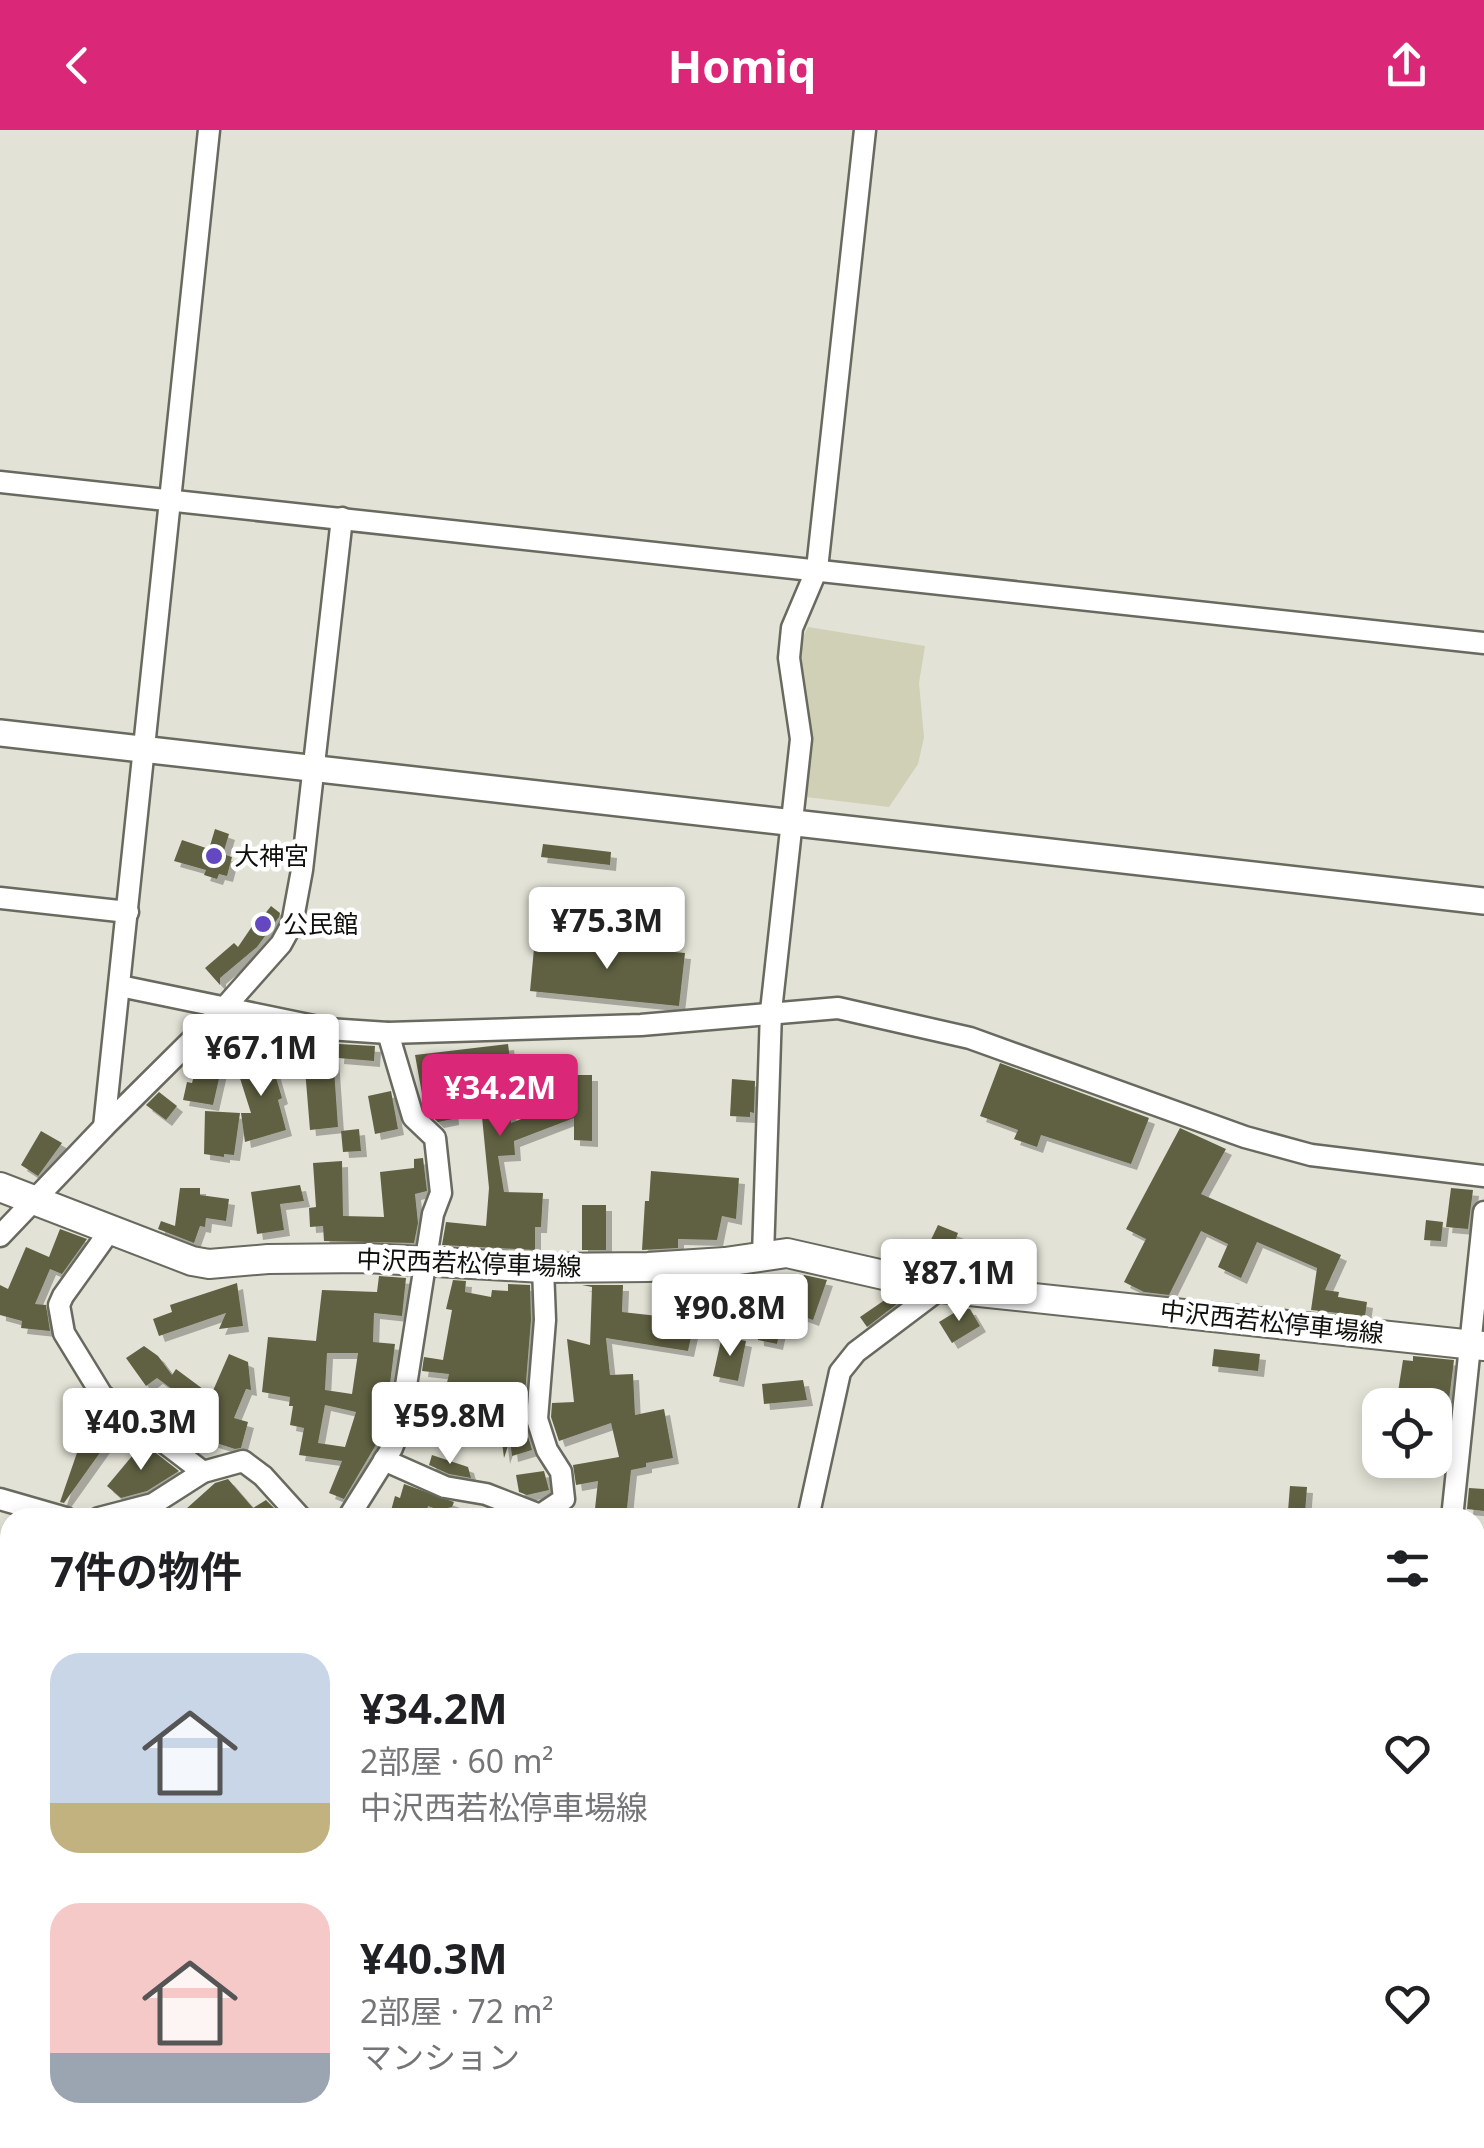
<!DOCTYPE html>
<html lang="ja">
<head>
<meta charset="utf-8">
<style>
	:root { --surface:#fff; --page:#f2f2f2; --text:#202124; --muted:#757577; --accent:#db2777 }
	body { margin:0; font-family:"Noto Sans","Noto Sans JP",sans-serif; background:var(--page); color:var(--text); height:100vh; display:flex; flex-direction:column; font-size:38px; white-space:nowrap }
	* { box-sizing:border-box; margin:0 }
	p { font-size:32px; color:var(--muted) }
	.icon { flex:none; width:55px; height:55px; fill:none; stroke:currentColor; stroke-width:2; stroke-linecap:round; stroke-linejoin:round }
	.map { position:relative; flex:1; overflow:hidden }
	.details { position:absolute; left:0px; top:1378px; width:1485px; height:642px; display:flex; flex-direction:column; background:var(--surface); border-radius:30px 30px 0 0; box-shadow:0 5px 15px #0003 }
	.details>* { flex:none }
	.buttons { position:absolute; left:1362px; top:1258px; display:grid; gap:20px }
	.buttons a { display:grid; place-items:center; width:90px; height:90px; border-radius:20px; background:var(--surface); box-shadow:0 5px 15px #0003; font-size:50px }
	.price { position:absolute; translate:-50% -85px; padding:0 22px; border-radius:10px; background:#fff; color:#222; font-size:32px; line-height:65px; filter:drop-shadow(0 2px 5px #0008) }
	.price::after { content:''; position:absolute; left:50%; top:60px; width:30px; height:22px; margin-left:-15px; background:inherit; clip-path:polygon(0 0,100% 0,50% 100%) }
	.price.on { background:var(--accent); color:#fff }
	ul { padding:0; list-style:none }
	li { display:flex; align-items:center; gap:30px; height:250px; padding:0 50px }
	li span { display:grid; place-items:center; flex:none; width:280px; height:200px; border-radius:30px; color:#555 }
	li>.icon { margin-inline-start:auto }
	span .icon { width:120px; height:120px; fill:#fffc; stroke-width:1 }
	li b { font-size:42px }
	h2 { display:flex; justify-content:space-between; align-items:center; height:120px; padding:0 50px; font-size:42px }
	header { display:flex; justify-content:space-between; align-items:center; height:130px; padding:0 50px; background:var(--accent); color:#fff; font-size:45px; font-weight:700 }
	.map>svg:first-child { display:block }
	.green { fill:#cfd0b5 }
	.lines { fill:none; stroke-linecap:round; stroke-linejoin:round }
	.river { stroke:#989878; stroke-width:32 }
	.building { fill:#616143; fill-rule:evenodd; filter:url(#shadow) }
	.minor-casing { stroke:#696a5f; stroke-width:25 }
	.tertiary-casing { stroke:#696a5f; stroke-width:30 }
	.secondary-casing { stroke:#696a5f; stroke-width:32 }
	.trunk-casing { stroke:#696a5f; stroke-width:38 }
	.minor { stroke:#fff; stroke-width:20 }
	.tertiary { stroke:#fff; stroke-width:25 }
	.secondary { stroke:#fff; stroke-width:28 }
	.trunk { stroke:#fff; stroke-width:32 }
	.poi-dot { fill:#6348c1; stroke:#fff; stroke-width:4 }
	.labels { text-anchor:middle; stroke-width:9; stroke-linejoin:round; paint-order:stroke }
	.poi-label { font-size:25px; fill:#0f0f0b; stroke:#fff; text-anchor:start }
	.street-label { font-size:25px; fill:#0f0f0b; stroke:#fff }
</style>
</head>
<body>
<header><svg class="icon" aria-label="back" viewBox="0 0 24 24"><path d="M15 5l-7 7 7 7"/></svg>Homiq<svg class="icon" aria-label="share" viewBox="0 0 24 24"><path d="M12 15V3M7 8l5-5 5 5M5 13v7h14v-7"/></svg></header>
<div class="map">
<svg width="1484" height="2018" viewBox="0 0 1484 2018">
	<defs>
		<filter id="shadow"><feDropShadow dx="6" dy="6" stdDeviation="0" flood-color="#0004"/></filter>
	</defs>
	<rect width="100%" height="100%" fill="#e2e2d6"/>
	<polygon class="green" points="808,497 925,516 919,553 924,607 918,634 889,677 806,667 808,603 798,518"/>
	<g class="lines">
		<g class="river">
			<polyline points="1475,1873 1484,1872"/>
			<polyline points="886,2010 991,2018"/>
			<polyline points="39,2018 63,2014 81,2018"/>
			<polyline points="149,2018 161,2010"/>
			<polyline points="1067,2018 1105,2010"/>
		</g>
	</g>
	<g class="building">
		<polygon points="215,699 229,704 223,724 232,727 227,746 219,744 217,749 204,745 206,740 174,731 182,710 209,719"/>
		<polygon points="543,714 611,722 610,735 541,727"/>
		<polygon points="271,776 280,783 279,787 257,817 220,848 220,855 205,838 234,813 238,817 261,783 264,785"/>
		<polygon points="535,808 685,823 679,876 530,861"/>
		<polygon points="339,914 375,916 374,931 338,928"/>
		<polygon points="508,914 510,929 506,929 511,993 568,971 568,945 592,945 592,1011 574,1010 574,988 514,1011 515,1025 498,1026 504,1062 543,1063 541,1097 535,1097 535,1120 442,1115 446,1092 486,1096 489,1058 477,936 449,939 453,989 438,992 425,980 415,925"/>
		<polygon points="333,924 338,997 310,1000 304,927"/>
		<polygon points="260,925 262,929 270,927 282,968 278,970 286,1000 245,1012 241,983 251,983 238,942 245,944 241,931"/>
		<polygon points="1000,933 1149,988 1131,1034 1041,1005 1037,1017 1014,1009 1018,1000 980,986"/>
		<polygon points="197,934 221,940 213,975 183,970 187,952 192,953"/>
		<polygon points="732,949 755,951 754,983 750,982 750,987 730,986"/>
		<polygon points="391,961 398,999 375,1004 368,966"/>
		<polygon points="159,962 177,976 166,990 146,975"/>
		<polygon points="205,981 240,983 234,1025 224,1024 224,1027 204,1024"/>
		<polygon points="1180,998 1226,1019 1201,1064 1341,1125 1325,1160 1339,1162 1338,1167 1367,1172 1365,1186 1311,1180 1317,1138 1257,1112 1241,1148 1218,1137 1228,1114 1201,1101 1169,1165 1144,1162 1124,1152 1146,1109 1126,1099"/>
		<polygon points="359,999 361,1021 343,1022 341,1001"/>
		<polygon points="41,1001 62,1013 38,1046 21,1035"/>
		<polygon points="423,1028 427,1061 415,1064 418,1093 414,1113 324,1111 323,1096 310,1097 309,1078 316,1077 313,1033 342,1031 343,1086 384,1087 380,1042 414,1038 414,1029"/>
		<polygon points="651,1041 739,1048 736,1089 722,1086 717,1110 678,1109 678,1118 642,1120 645,1071 649,1071"/>
		<polygon points="300,1055 304,1071 280,1074 284,1100 257,1104 251,1062"/>
		<polygon points="180,1058 200,1058 200,1065 229,1069 226,1091 206,1088 205,1097 200,1096 194,1113 158,1099 161,1091 175,1096"/>
		<polygon points="1451,1058 1473,1060 1468,1099 1446,1097"/>
		<rect x="582" y="1075" width="24" height="45"/>
		<polygon points="1426,1090 1443,1092 1441,1111 1424,1110"/>
		<polygon points="938,1095 958,1103 944,1141 919,1135"/>
		<polygon points="60,1099 87,1109 62,1144 50,1139 35,1174 46,1175 50,1201 21,1198 22,1191 0,1185 0,1155 8,1159 26,1117 49,1127"/>
		<polygon points="763,1144 752,1182 729,1178 734,1148"/>
		<polygon points="804,1145 827,1150 813,1190 791,1182"/>
		<path d="M379,1146L406,1148L402,1186L374,1183L373,1212L395,1214L384,1301L344,1369L329,1363L342,1331L299,1325L304,1298L290,1295L293,1276H289L290,1267L262,1262L268,1207L316,1211L322,1160L377,1162ZM327,1223H358L352,1264L325,1260ZM325,1275L356,1282L345,1317L318,1313Z"/>
		<polygon points="453,1150 466,1151 465,1162 491,1167 492,1160 508,1161 508,1154 530,1155 531,1190 523,1289 532,1320 512,1326 510,1310 504,1328 499,1288 480,1286 480,1283 456,1278 447,1313 413,1304 419,1283 439,1288 449,1244 422,1241 424,1227 443,1230 452,1180 446,1179"/>
		<polygon points="708,1152 702,1176 698,1175 688,1221 606,1208 610,1245 633,1244 635,1285 664,1279 673,1328 646,1333 646,1337 631,1340 626,1388 594,1388 598,1351 576,1355 573,1335 619,1327 611,1293 559,1311 551,1287 552,1273 574,1272 567,1209 590,1215 592,1157 582,1155 623,1155 622,1182 667,1187 674,1153"/>
		<polygon points="237,1153 243,1196 219,1199 226,1183 159,1206 153,1189 172,1182 170,1175"/>
		<polygon points="892,1165 902,1170 867,1197 860,1187"/>
		<polygon points="962,1178 970,1179 980,1196 952,1213 939,1192"/>
		<polygon points="756,1186 782,1190 777,1214 758,1210"/>
		<polygon points="722,1206 746,1211 738,1251 713,1246"/>
		<polygon points="144,1216 158,1226 172,1245 176,1239 207,1262 212,1263 229,1224 248,1232 251,1260 246,1259 234,1288 248,1292 241,1318 235,1319 191,1305 197,1296 190,1292 198,1278 157,1248 146,1256 126,1228"/>
		<polygon points="1214,1219 1260,1224 1258,1241 1212,1236"/>
		<polygon points="1413,1226 1454,1230 1447,1286 1435,1284 1434,1265 1398,1262 1403,1230 1413,1231"/>
		<polygon points="803,1250 807,1270 764,1274 762,1254"/>
		<polygon points="100,1281 119,1296 64,1373 60,1372 79,1317"/>
		<polygon points="143,1313 179,1341 147,1361 121,1368 107,1356"/>
		<polygon points="432,1325 468,1337 471,1348 449,1344 429,1335"/>
		<polygon points="544,1341 549,1360 527,1365 519,1362 516,1345"/>
		<polygon points="228,1349 253,1378 266,1370 276,1380 272,1383 276,1388 176,1388 215,1353"/>
		<polygon points="404,1354 454,1372 452,1377 439,1380 428,1376 425,1388 389,1388 395,1366 400,1368"/>
		<polygon points="1290,1356 1307,1357 1305,1383 1288,1381"/>
		<polygon points="1469,1358 1484,1359 1484,1381 1467,1379"/>
	</g>
	<g class="lines">
		<defs>
			<g id="minor">
				<polyline points="0,352 1484,513"/>
				<polyline points="0,768 128,782"/>
				<polyline points="120,856 328,899 388,903 641,895 838,878 970,908 1245,1007 1311,1025 1484,1046"/>
				<polyline points="104,997 209,0"/>
				<polyline points="111,1099 63,1166 59,1175 64,1203 102,1265 203,1342"/>
				<polyline points="0,1106 104,997 225,877 281,814 292,794 302,740 342,388"/>
				<polyline points="763,1126 771,881 801,609 789,528 792,498 817,439 865,0"/>
				<polyline points="384,1330 445,1357 486,1364 540,1385 564,1369 561,1342 547,1320 537,1289 545,1190 543,1138"/>
				<polyline points="0,1369 66,1388"/>
				<polyline points="99,1388 153,1374 203,1342 243,1331 263,1346 301,1388"/>
				<polyline points="348,1388 392,1318 399,1300 433,1084 441,1063 435,1008 413,987 388,903"/>
				<polyline points="808,1388 840,1242 856,1222 941,1158"/>
				<polyline points="1452,1388 1484,1082"/>
				<polyline points="0,1528 10,1529"/>
				<polyline points="1475,1676 1484,1726"/>
				<polyline points="1475,1949 1484,1903"/>
				<polyline points="619,2010 704,2018"/>
				<polyline points="345,2018 382,2010"/>
				<polyline points="1176,2018 1204,2010"/>
				<polyline points="1461,2018 1463,2010"/>
			</g>
			<polyline id="tertiary" points="0,603 1484,771"/>
			<polyline id="secondary" points="0,1057 192,1131 209,1134 268,1129 366,1128 543,1138 648,1137 725,1132 787,1123 941,1158 1484,1216"/>
			<g id="trunk">
				<polyline points="1475,1490 1484,1488"/>
				<polyline points="0,1763 10,1762"/>
			</g>
		</defs>
		<use href="#minor" class="minor-casing"/>
		<use href="#tertiary" class="tertiary-casing"/>
		<use href="#secondary" class="secondary-casing"/>
		<use href="#trunk" class="trunk-casing"/>
		<use href="#minor" class="minor"/>
		<use href="#tertiary" class="tertiary"/>
		<use href="#secondary" class="secondary"/>
		<use href="#trunk" class="trunk"/>
	</g>
	<g class="poi-dot">
		<circle cx="214" cy="726" r="10"/>
		<circle cx="263" cy="794" r="10"/>
	</g>
	<g class="labels">
		<g class="poi-label">
			<text x="234" y="735">大神宮</text>
			<text x="283" y="803">公民館</text>
		</g>
		<g class="street-label">
			<text transform="translate(469 1133) rotate(2)" y="9">中沢西若松停車場線</text>
			<text transform="translate(1272 1192) rotate(6)" y="9">中沢西若松停車場線</text>
		</g>
	</g>
</svg>
<div class="buttons">
<a><svg class="icon" aria-label="locate" viewBox="0 0 24 24"><circle cx="12" cy="12" r="6"/><path d="M12 2v4M12 18v4M2 12h4M18 12h4"/></svg></a>
</div>
<b class="price" style="left:607px;top:842px">¥75.3M</b>
<b class="price" style="left:261px;top:969px">¥67.1M</b>
<b class="price on" style="left:500px;top:1009px">¥34.2M</b>
<b class="price" style="left:959px;top:1194px">¥87.1M</b>
<b class="price" style="left:730px;top:1229px">¥90.8M</b>
<b class="price" style="left:450px;top:1337px">¥59.8M</b>
<b class="price" style="left:141px;top:1343px">¥40.3M</b>
<section class="details">
<h2>7件の物件<svg class="icon" aria-label="filters" viewBox="0 0 24 24"><path d="M4 7h16M4 17h16"/><circle cx="9" cy="7" r="2"/><circle cx="15" cy="17" r="2"/></svg></h2>
<ul>
<li><span style="background:linear-gradient(#c9d6e8 75%,#c2b280 0)"><svg class="icon" aria-label="home" viewBox="0 0 24 24"><path d="M3 11l9-7 9 7M6 9v11h12V9"/></svg></span><div><b>¥34.2M</b><p>2部屋 · 60 m²</p><p>中沢西若松停車場線</p></div><svg class="icon" aria-label="heart" viewBox="0 0 24 24"><path d="M12 20l-8-8c-3-5 5-10 8-4 3-6 11-1 8 4z"/></svg></li>
<li><span style="background:linear-gradient(#f6c9c9 75%,#9aa5b1 0)"><svg class="icon" aria-label="home" viewBox="0 0 24 24"><path d="M3 11l9-7 9 7M6 9v11h12V9"/></svg></span><div><b>¥40.3M</b><p>2部屋 · 72 m²</p><p>マンション</p></div><svg class="icon" aria-label="heart" viewBox="0 0 24 24"><path d="M12 20l-8-8c-3-5 5-10 8-4 3-6 11-1 8 4z"/></svg></li>
</ul>
</section>
</div>
</body>
</html>
